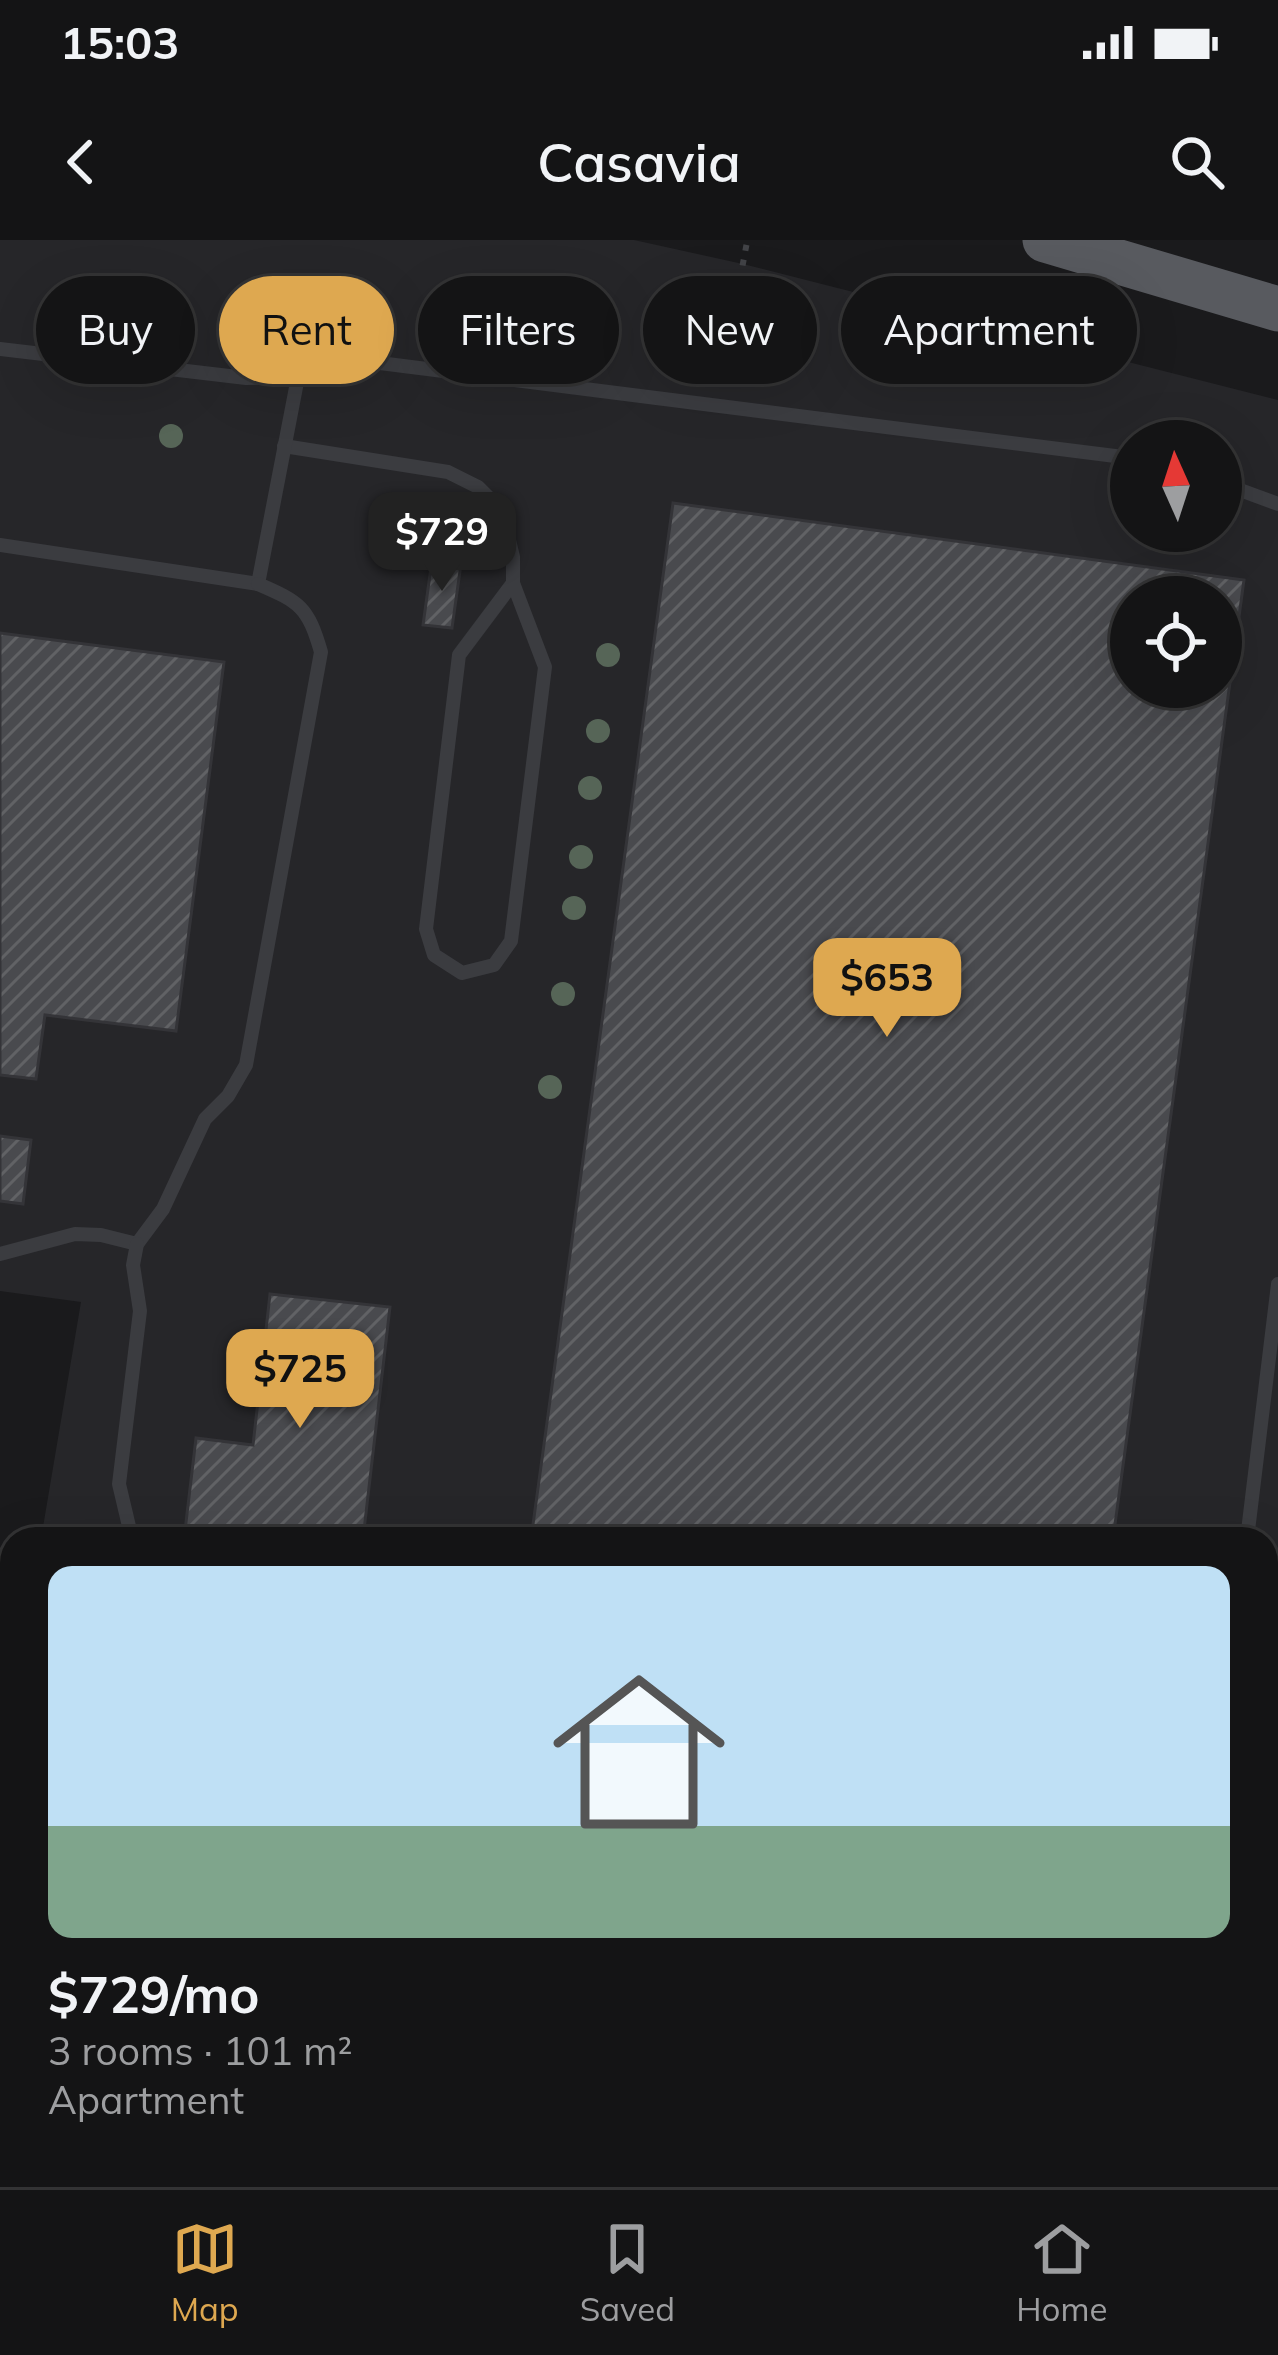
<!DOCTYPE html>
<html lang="en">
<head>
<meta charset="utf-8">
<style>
	:root { --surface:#141415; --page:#212122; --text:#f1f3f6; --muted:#9d9ea0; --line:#333334; --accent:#dea850 }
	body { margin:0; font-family:Mulish,sans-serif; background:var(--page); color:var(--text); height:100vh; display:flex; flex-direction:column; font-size:45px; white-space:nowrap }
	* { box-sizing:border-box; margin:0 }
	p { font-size:39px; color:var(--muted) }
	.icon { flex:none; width:66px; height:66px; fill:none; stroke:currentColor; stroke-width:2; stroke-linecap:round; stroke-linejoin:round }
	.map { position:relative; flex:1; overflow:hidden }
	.side { position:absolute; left:0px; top:1287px; width:1278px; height:660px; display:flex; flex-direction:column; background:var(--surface); border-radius:36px 36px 0 0; box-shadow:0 12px 48px #0002,0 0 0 3px var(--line) }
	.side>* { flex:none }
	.guide { position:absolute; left:36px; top:36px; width:1206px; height:108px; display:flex; gap:24px }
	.needle { width:78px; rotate:357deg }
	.fabs { position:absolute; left:1110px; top:180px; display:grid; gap:24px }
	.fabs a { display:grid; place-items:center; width:132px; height:132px; border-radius:50%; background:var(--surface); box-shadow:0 12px 48px #0002,0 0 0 3px var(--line); font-size:60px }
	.price { position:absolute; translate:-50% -102px; padding:0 27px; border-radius:24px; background:var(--accent); color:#111; font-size:39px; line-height:78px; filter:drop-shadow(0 3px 6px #0008) }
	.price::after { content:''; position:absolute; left:50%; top:72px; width:36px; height:27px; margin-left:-18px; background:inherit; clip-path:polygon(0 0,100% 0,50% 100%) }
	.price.selected { background:#222; color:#fff }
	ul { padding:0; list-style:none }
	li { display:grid; align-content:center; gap:24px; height:636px; padding:0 48px }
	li+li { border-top:3px solid var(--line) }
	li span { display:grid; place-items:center; height:372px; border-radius:24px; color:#555 }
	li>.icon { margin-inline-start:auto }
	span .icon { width:216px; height:216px; fill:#fffc; stroke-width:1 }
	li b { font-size:51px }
	.chip { padding:0 42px; border-radius:54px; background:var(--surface); box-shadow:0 12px 48px #0002,0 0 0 3px var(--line); font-size:42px; line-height:108px }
	.chip.selected { background:var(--accent); color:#111 }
	.status { display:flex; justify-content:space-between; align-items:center; height:84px; padding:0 60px; background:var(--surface); direction:ltr }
	.status svg { height:33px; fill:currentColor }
	header { display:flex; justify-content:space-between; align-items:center; height:156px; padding:0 48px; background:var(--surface); font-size:54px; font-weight:600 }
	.menu { display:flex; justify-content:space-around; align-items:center; height:168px; border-top:3px solid var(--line); background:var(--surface); font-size:33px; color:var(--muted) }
	.menu a { display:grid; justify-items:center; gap:6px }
	.menu .selected { color:var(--accent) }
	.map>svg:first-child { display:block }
	.built { fill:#262629; fill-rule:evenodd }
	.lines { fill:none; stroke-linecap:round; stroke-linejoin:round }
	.stream { stroke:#353d44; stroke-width:9 }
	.river { stroke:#353d44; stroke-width:57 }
	.building { fill:url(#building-hatch); stroke:#343438; stroke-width:3; fill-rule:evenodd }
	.path { stroke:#424347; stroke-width:6; stroke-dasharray:6 9; stroke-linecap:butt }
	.service { stroke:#3b3c40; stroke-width:14 }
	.primary { stroke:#585a5f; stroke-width:45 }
	.tree { fill:#566557 }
</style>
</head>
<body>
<div class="status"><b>15:03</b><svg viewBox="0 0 49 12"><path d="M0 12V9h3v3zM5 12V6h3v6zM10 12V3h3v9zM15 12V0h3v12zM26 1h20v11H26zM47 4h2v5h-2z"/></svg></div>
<header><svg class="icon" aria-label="back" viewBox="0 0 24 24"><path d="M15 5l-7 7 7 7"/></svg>Casavia<svg class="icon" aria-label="search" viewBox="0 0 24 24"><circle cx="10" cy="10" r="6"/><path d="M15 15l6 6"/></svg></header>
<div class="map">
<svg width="1278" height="1947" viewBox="0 0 1278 1947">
	<defs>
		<pattern id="building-hatch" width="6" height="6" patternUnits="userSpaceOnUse" patternTransform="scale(3)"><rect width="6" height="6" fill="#494a4e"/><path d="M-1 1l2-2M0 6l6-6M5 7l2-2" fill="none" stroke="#616265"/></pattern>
	</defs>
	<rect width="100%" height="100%" fill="#1a1a1c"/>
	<path class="built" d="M0,0H634L743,24L1278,160V1947H593L581,1935H1266V1299H46L42,1293L81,1062L0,1051ZM1131,201H1221V291H1131ZM1131,357H1221V447H1131Z"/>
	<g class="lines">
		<g class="stream">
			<polyline points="0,1599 12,1606"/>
			<polyline points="0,1646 12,1636"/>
			<polyline points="355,1935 366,1947"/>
		</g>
		<g class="river">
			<polyline points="0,1714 12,1722"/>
			<polyline points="217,1935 224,1947"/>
		</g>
	</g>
	<g class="building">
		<polygon points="697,49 778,60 771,115 689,104"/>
		<path d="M673,263L1244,340L1113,1299H531ZM1131,357H1221V447H1131Z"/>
		<polygon points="432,320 461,324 452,388 423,385"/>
		<polygon points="0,393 224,422 176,791 45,775 36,839 0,835"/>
		<polygon points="0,896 31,900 23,964 0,961"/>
		<polygon points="270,1054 390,1067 363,1299 184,1299 196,1198 253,1205"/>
		<polygon points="986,1935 1079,1935 1080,1947 987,1947"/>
	</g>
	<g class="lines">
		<polyline class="path" points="737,55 747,2"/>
		<g class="service">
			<polyline points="0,109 246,138 298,137 356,120 1131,218"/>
			<polyline points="284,206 448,232 478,247 502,271 513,317 513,343 545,427 511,701 494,725 462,733 434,715 426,689 459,415 513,343"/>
			<polyline points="1221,243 1278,264"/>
			<polyline points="0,305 258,344 298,137"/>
			<path d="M0,1014L75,994L101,995L137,1004L163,969L205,879L228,856L246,825L321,412C308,367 300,362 258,344"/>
			<polyline points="132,1299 119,1244 140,1071 133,1025 137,1004"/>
			<polyline points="1247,1299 1278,1044"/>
			<polyline points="1266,1703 1278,1701"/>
			<polyline points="637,1935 650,1947"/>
			<polyline points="1142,1935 1144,1947"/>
		</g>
		<polyline class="primary" points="1045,0 1278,69"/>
	</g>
	<g class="tree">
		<circle cx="171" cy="196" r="12"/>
		<circle cx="412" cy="266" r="12"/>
		<circle cx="608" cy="415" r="12"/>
		<circle cx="598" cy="491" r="12"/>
		<circle cx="590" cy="548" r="12"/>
		<circle cx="581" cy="617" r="12"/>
		<circle cx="574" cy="668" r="12"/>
		<circle cx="563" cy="754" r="12"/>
		<circle cx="550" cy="847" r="12"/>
	</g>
</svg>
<div class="fabs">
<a><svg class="needle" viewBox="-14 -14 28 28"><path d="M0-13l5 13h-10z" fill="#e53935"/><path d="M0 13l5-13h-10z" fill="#9d9ea0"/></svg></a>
<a><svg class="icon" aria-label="locate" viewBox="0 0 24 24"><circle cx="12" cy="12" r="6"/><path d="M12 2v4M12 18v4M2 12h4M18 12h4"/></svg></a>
</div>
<b class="price selected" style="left:442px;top:354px">$729</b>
<b class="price" style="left:887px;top:800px">$653</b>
<b class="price" style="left:300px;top:1191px">$725</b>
<div class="guide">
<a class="chip">Buy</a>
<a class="chip selected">Rent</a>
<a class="chip">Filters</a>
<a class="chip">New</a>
<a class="chip">Apartment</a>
</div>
<section class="side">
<ul>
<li><span style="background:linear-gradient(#bfe0f5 70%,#7fa58c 0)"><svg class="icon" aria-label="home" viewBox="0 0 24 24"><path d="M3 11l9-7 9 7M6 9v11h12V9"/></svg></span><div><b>$729/mo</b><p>3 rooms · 101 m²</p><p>Apartment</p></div></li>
</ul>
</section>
</div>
<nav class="menu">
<a class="selected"><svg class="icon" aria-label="map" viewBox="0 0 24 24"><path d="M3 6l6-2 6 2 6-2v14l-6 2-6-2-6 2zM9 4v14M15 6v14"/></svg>Map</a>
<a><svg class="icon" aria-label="saved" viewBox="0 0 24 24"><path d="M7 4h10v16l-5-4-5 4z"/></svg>Saved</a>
<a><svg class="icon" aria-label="home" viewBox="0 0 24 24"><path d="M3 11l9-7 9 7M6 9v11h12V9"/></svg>Home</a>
</nav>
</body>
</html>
